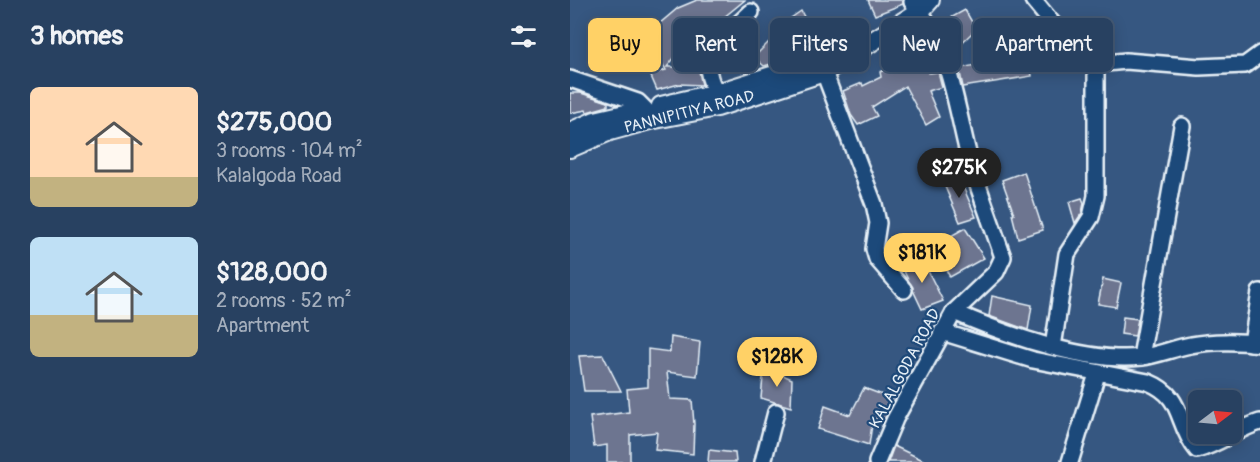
<!DOCTYPE html>
<html lang="en">
<head>
<meta charset="utf-8">
<style>
	:root { --surface:#284161; --page:#304867; --text:#f1f3f6; --muted:#a5afbd; --line:#445a76; --accent:#ffd166 }
	body { margin:0; font-family:Pangolin,sans-serif; background:var(--page); color:var(--text); height:100vh; display:flex; flex-direction:column; font-size:22px; white-space:nowrap }
	* { box-sizing:border-box; margin:0 }
	p { font-size:20px; color:var(--muted) }
	.icon { flex:none; width:33px; height:33px; fill:none; stroke:currentColor; stroke-width:2; stroke-linecap:round; stroke-linejoin:round }
	.map { position:relative; flex:1; overflow:hidden }
	.sheet { display:flex; flex-direction:column; background:var(--surface); width:570px }
	.sheet>* { flex:none }
	.banner { position:absolute; left:18px; top:18px; width:570px; height:54px; display:flex; gap:12px }
	.needle { width:39px; rotate:74deg }
	.fabs { position:absolute; left:618px; top:390px; display:grid; gap:12px }
	.fabs a { display:grid; place-items:center; width:54px; height:54px; border-radius:9px; background:var(--surface); box-shadow:0 3px 15px #0003,0 0 0 2px var(--line); font-size:30px }
	.price { position:absolute; translate:-50% -51px; padding:0 14px; border-radius:21px; background:var(--accent); color:#111; font-size:20px; line-height:39px; filter:drop-shadow(0 2px 3px #0008) }
	.price::after { content:''; position:absolute; left:50%; top:36px; width:18px; height:14px; margin-left:-9px; background:inherit; clip-path:polygon(0 0,100% 0,50% 100%) }
	.price.current { background:#222; color:#fff }
	ul { padding:0; list-style:none }
	li { display:flex; align-items:center; gap:18px; height:150px; padding:0 30px }
	li span { display:grid; place-items:center; flex:none; width:168px; height:120px; border-radius:9px; color:#555 }
	li>.icon { margin-inline-start:auto }
	span .icon { width:72px; height:72px; fill:#fffc; stroke-width:1 }
	li b { font-size:26px }
	h2 { display:flex; justify-content:space-between; align-items:center; height:72px; padding:0 30px; font-size:26px }
	.chip { padding:0 21px; border-radius:9px; background:var(--surface); box-shadow:0 3px 15px #0003,0 0 0 2px var(--line); font-size:21px; line-height:54px }
	.chip.current { background:var(--accent); color:#111 }
	main { display:flex; flex:1; min-height:0 }
	.map>svg:first-child { display:block }
	.building { fill:#6d7590; stroke:#e8f1f8; stroke-width:1.5 }
	.lines { fill:none; stroke-linecap:round; stroke-linejoin:round }
	.minor-casing { stroke:#e8f1f8; stroke-width:20 }
	.major-casing { stroke:#e8f1f8; stroke-width:22 }
	.minor { stroke:#1f4a7a; stroke-width:15 }
	.major { stroke:#1f4a7a; stroke-width:18 }
	.labels { text-anchor:middle; stroke-width:4.5; stroke-linejoin:round; paint-order:stroke }
	.street-label { font-size:16px; fill:#e8f1f8; stroke:#1f4a7a }
</style>
</head>
<body>
<main>
<section class="sheet">
<h2>3 homes<svg class="icon" aria-label="filters" viewBox="0 0 24 24"><path d="M4 7h16M4 17h16"/><circle cx="9" cy="7" r="2"/><circle cx="15" cy="17" r="2"/></svg></h2>
<ul>
<li><span style="background:linear-gradient(#ffd9b3 75%,#c2b280 0)"><svg class="icon" aria-label="home" viewBox="0 0 24 24"><path d="M3 11l9-7 9 7M6 9v11h12V9"/></svg></span><div><b>$275,000</b><p>3 rooms · 104 m²</p><p>Kalalgoda Road</p></div></li>
<li><span style="background:linear-gradient(#bfe0f5 65%,#c2b280 0)"><svg class="icon" aria-label="home" viewBox="0 0 24 24"><path d="M3 11l9-7 9 7M6 9v11h12V9"/></svg></span><div><b>$128,000</b><p>2 rooms · 52 m²</p><p>Apartment</p></div></li>
</ul>
</section>
<div class="map">
<svg width="690" height="462" viewBox="0 0 690 462">
	<rect width="100%" height="100%" fill="#365781"/>
	<filter id="ink" filterUnits="userSpaceOnUse"><feTurbulence type="fractalNoise" baseFrequency=".0167" numOctaves="2"/><feDisplacementMap in="SourceGraphic" scale="12" xChannelSelector="R" yChannelSelector="G"/><feConvolveMatrix kernelMatrix="1 2 1 2 8 2 1 2 1" color-interpolation-filters="sRGB"/></filter>
	<g filter="url(#ink)">
		<g class="building">
			<polygon points="127,0 175,0 153,18 155,22 134,40 126,31 97,67 129,67 132,85 109,84 87,90 80,74 96,70 76,35 108,8"/>
			<polygon points="298,0 333,0 333,4 305,15"/>
			<polygon points="395,10 406,29 383,51 375,21"/>
			<polygon points="231,11 243,34 221,45 222,47 201,64 194,66 184,57 213,28 211,25"/>
			<polygon points="258,19 271,43 264,47 257,45 252,46 243,27"/>
			<polygon points="175,34 187,49 166,70 153,54"/>
			<polygon points="353,36 366,68 360,73 368,72 372,87 358,91 369,117 356,125 335,86 302,107 307,116 288,125 281,115 273,91 292,83 293,86 311,77 310,72 327,65 322,57"/>
			<polygon points="459,60 462,76 393,87 389,68 419,63 420,67"/>
			<polygon points="0,93 11,93 38,102 38,106 17,112 16,110 0,113"/>
			<polygon points="454,172 473,230 448,238 442,214 444,214 432,180"/>
			<polygon points="388,175 406,217 390,222 373,182"/>
			<polygon points="512,198 514,203 512,213 505,223 499,202"/>
			<polygon points="395,228 414,258 380,277 363,246"/>
			<polygon points="352,259 373,301 352,309 332,267"/>
			<polygon points="533,279 551,283 546,307 528,304"/>
			<polygon points="422,296 462,305 458,330 419,316"/>
			<polygon points="553,317 568,319 565,336 551,334"/>
			<polygon points="101,337 130,342 127,376 97,372 100,399 122,400 124,424 123,454 85,450 87,432 60,435 60,462 37,462 37,445 24,447 20,417 59,412 57,389 78,387 78,349 100,352"/>
			<polygon points="33,355 51,391 14,391 9,356"/>
			<polygon points="194,367 222,379 221,407 191,398"/>
			<polygon points="294,388 323,399 313,423 303,418 299,445 248,429 255,406 280,415"/>
			<polygon points="324,446 357,462 318,462"/>
			<polygon points="139,450 165,453 166,462 138,462"/>
		</g>
		<g class="lines">
			<defs>
				<g id="minor">
					<polyline points="463,0 492,35"/>
					<polyline points="254,72 304,204 308,223 304,249 307,259 334,290"/>
					<polyline points="0,79 68,102 76,110 80,120"/>
					<path d="M147,93C122,54 156,37 181,12"/>
					<path d="M384,312C434,334 517,364 572,357C588,355 604,348 621,345C641,341 670,341 690,344"/>
					<path d="M372,332L463,360L578,382C615,397 605,423 627,450C651,443 667,429 690,422"/>
					<polyline points="682,343 690,292"/>
					<polyline points="483,347 497,254 521,217 526,196 526,64 556,61 629,67 675,65 690,54"/>
					<polyline points="571,357 612,126"/>
					<polyline points="193,462 206,412"/>
					<path d="M307,462L325,419L384,312L426,272L433,257C422,225 410,193 400,161C386,109 380,43 342,2"/>
					<polyline points="500,462 527,374"/>
				</g>
				<g id="major">
					<polyline points="91,106 147,93 249,61 257,56"/>
					<polyline points="0,132 25,121 64,112"/>
					<polyline points="0,148 40,131 80,120 147,107 254,72 350,11 360,0"/>
				</g>
			</defs>
			<use href="#minor" class="minor-casing"/>
			<use href="#major" class="major-casing"/>
			<use href="#minor" class="minor"/>
			<use href="#major" class="major"/>
		</g>
	</g>
	<g class="labels">
		<g class="street-label">
			<text transform="translate(119 111) rotate(-14)" y="6">PANNIPITIYA ROAD</text>
			<text transform="translate(334 368) rotate(-62)" y="6">KALALGODA ROAD</text>
		</g>
	</g>
</svg>
<div class="fabs">
<a><svg class="needle" viewBox="-14 -14 28 28"><path d="M0-13l5 13h-10z" fill="#e53935"/><path d="M0 13l5-13h-10z" fill="#a5afbd"/></svg></a>
</div>
<b class="price current" style="left:389px;top:199px">$275K</b>
<b class="price" style="left:352px;top:284px">$181K</b>
<b class="price" style="left:207px;top:388px">$128K</b>
<div class="banner">
<a class="chip current">Buy</a>
<a class="chip">Rent</a>
<a class="chip">Filters</a>
<a class="chip">New</a>
<a class="chip">Apartment</a>
</div>
</div>
</main>
</body>
</html>
